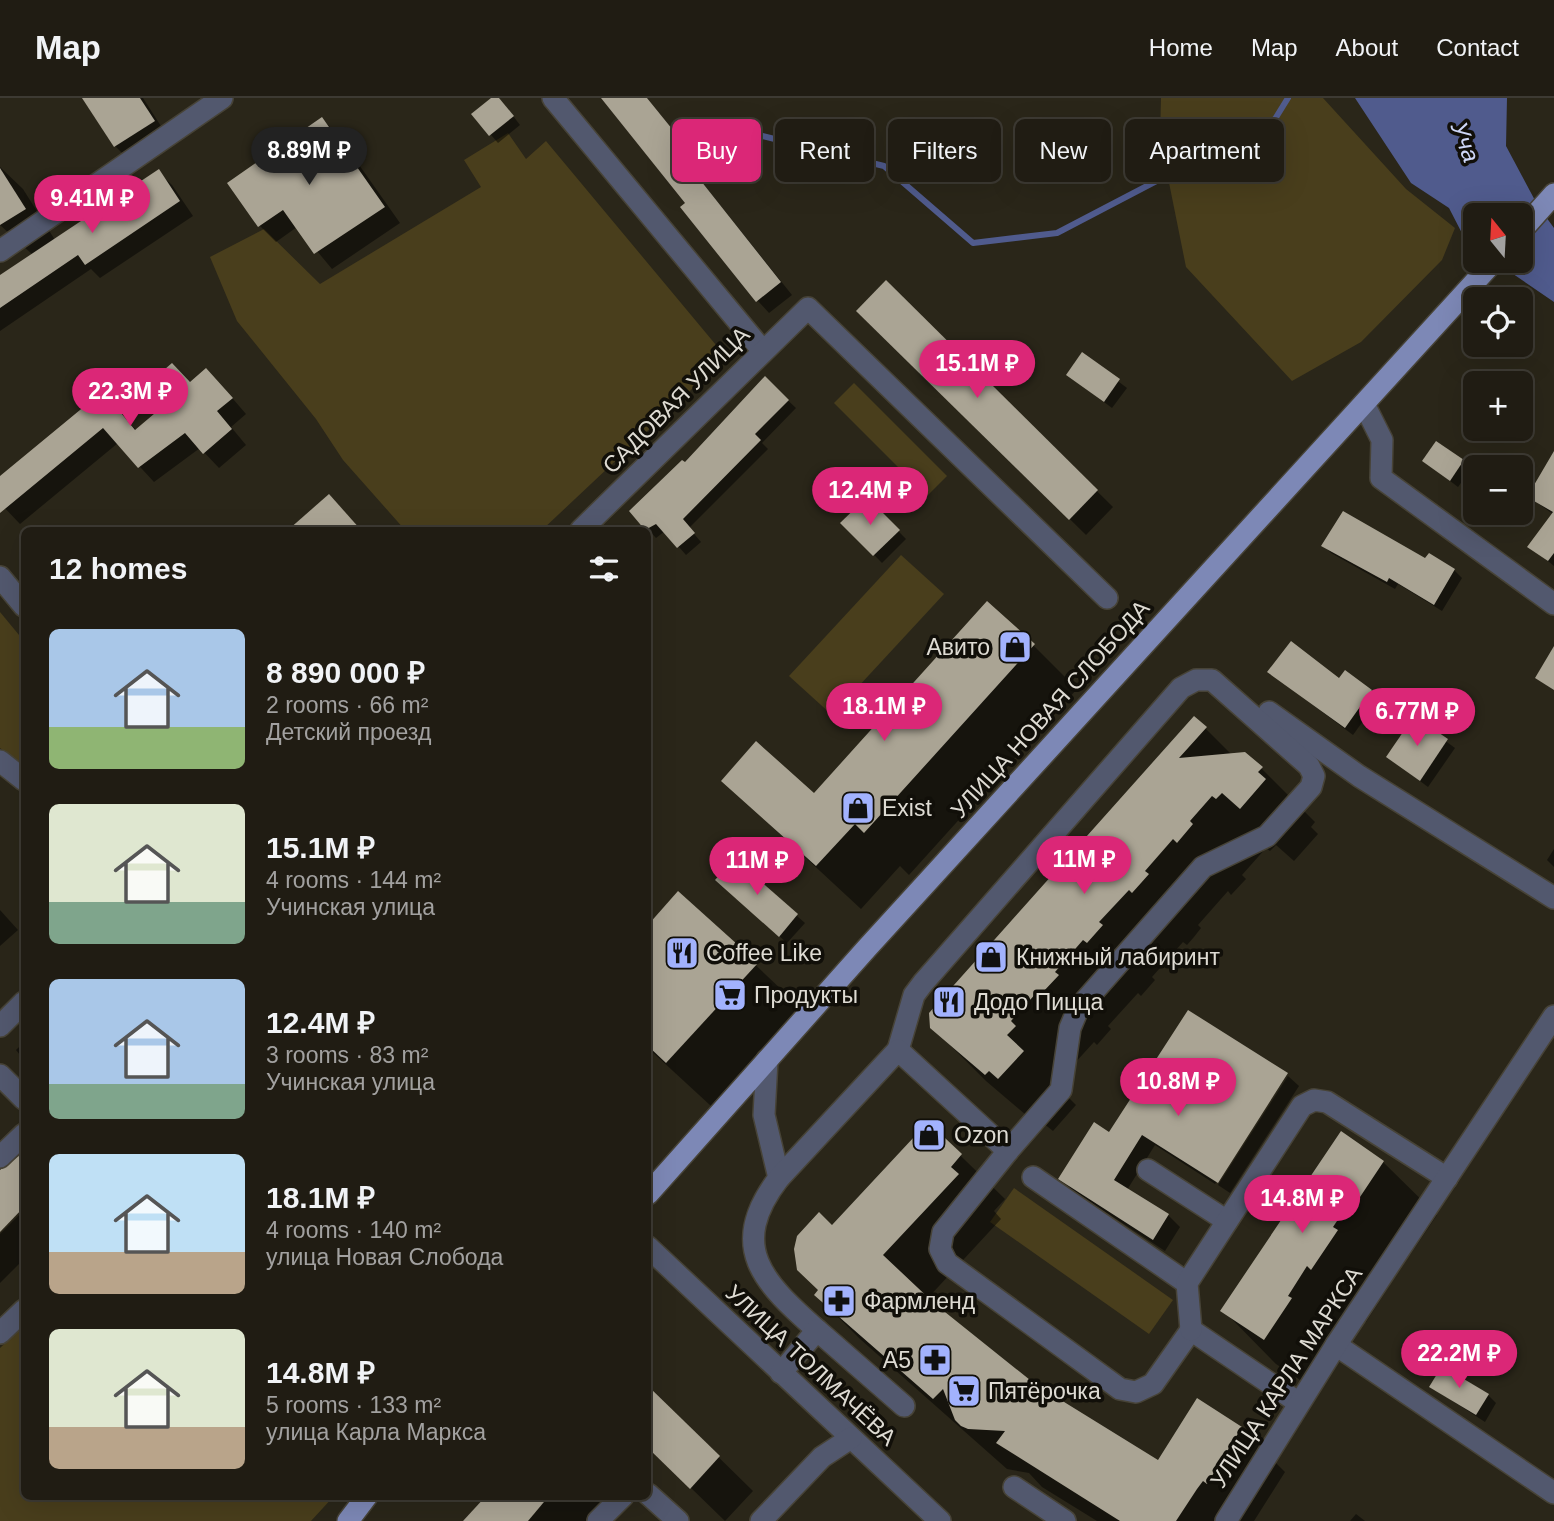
<!DOCTYPE html>
<html lang="en">
<head>
<meta charset="utf-8">
<style>
	:root { --surface:#201c13; --page:#28251c; --text:#f1f3f6; --muted:#a2a1a0; --line:#3d3a33; --accent:#db2777 }
	body { margin:0; font-family:Arial,sans-serif; background:var(--page); color:var(--text); height:100vh; display:flex; flex-direction:column; font-size:26px; white-space:nowrap }
	* { box-sizing:border-box; margin:0 }
	p { font-size:23px; color:var(--muted) }
	.icon { flex:none; width:38px; height:38px; fill:none; stroke:currentColor; stroke-width:2; stroke-linecap:round; stroke-linejoin:round }
	.map { position:relative; flex:1; overflow:hidden }
	.details { position:absolute; left:21px; top:429px; width:630px; height:973px; display:flex; flex-direction:column; background:var(--surface); border-radius:10px; box-shadow:0 7px 28px #0002,0 0 0 2px var(--line) }
	.details>* { flex:none }
	.guide { position:absolute; left:672px; top:21px; width:665px; height:63px; display:flex; gap:14px }
	.needle { width:46px; rotate:342deg }
	.tools { position:absolute; left:1463px; top:105px; display:grid; gap:14px }
	.tools a { display:grid; place-items:center; width:70px; height:70px; border-radius:10px; background:var(--surface); box-shadow:0 7px 28px #0002,0 0 0 2px var(--line); font-size:35px }
	.price { position:absolute; translate:-50% -60px; padding:0 16px; border-radius:24px; background:var(--accent); color:#fff; font-size:23px; line-height:46px; filter:drop-shadow(0 2px 4px #0008) }
	.price::after { content:''; position:absolute; left:50%; top:42px; width:21px; height:16px; margin-left:-10px; background:inherit; clip-path:polygon(0 0,100% 0,50% 100%) }
	.price.on { background:#222; color:#fff }
	ul { padding:0; list-style:none }
	li { display:flex; align-items:center; gap:21px; height:175px; padding:0 28px }
	li span { display:grid; place-items:center; flex:none; width:196px; height:140px; border-radius:10px; color:#555 }
	li>.icon { margin-inline-start:auto }
	span .icon { width:84px; height:84px; fill:#fffc; stroke-width:1 }
	li b { font-size:30px }
	h2 { display:flex; justify-content:space-between; align-items:center; height:84px; padding:0 28px; font-size:30px }
	.pill { padding:0 24px; border-radius:10px; background:var(--surface); box-shadow:0 7px 28px #0002,0 0 0 2px var(--line); font-size:24px; line-height:63px }
	.pill.on { background:var(--accent); color:#fff }
	header { display:flex; align-items:center; gap:42px; box-sizing:border-box; height:98px; padding:0 35px; background:var(--surface); border-bottom:2px solid var(--line) }
	header strong { font-size:33px }
	nav { display:flex; gap:38px; margin-inline-start:auto; font-size:24px }
	.map>svg:first-child { display:block }
	.green { fill:#493e1c }
	.water { fill:#505b8d }
	.shadow { fill:#0007 }
	.lines { fill:none; stroke-linecap:round; stroke-linejoin:round }
	.stream { stroke:#505b8d; stroke-width:6 }
	.building { fill:#aaa494 }
	.minor-casing { stroke:#474337; stroke-width:24 }
	.major-casing { stroke:#474337; stroke-width:24 }
	.minor { stroke:#52586e; stroke-width:21 }
	.major { stroke:#7d88b6; stroke-width:21 }
	.labels { text-anchor:middle; stroke-width:7; stroke-linejoin:round; paint-order:stroke }
	.street-label { font-size:23px; fill:#dedbd3; stroke:#110f09 }
	.poi-label { font-size:23px; fill:#dedbd3; stroke:#110f09; text-anchor:start }
	.water-label { font-size:24px; font-style:italic; fill:#ced7f7; stroke:#110f09 }
</style>
</head>
<body>
<header>
<strong>Map</strong>
<nav><a>Home</a><a>Map</a><a>About</a><a>Contact</a></nav>
</header>
<div class="map">
<svg width="1554" height="1423" viewBox="0 0 1554 1423">
	<rect width="100%" height="100%" fill="#2a2619"/>
	<g class="green">
		<polygon points="1161,0 1323,0 1406,91 1455,130 1442,162 1361,244 1292,283 1186,169 1160,40"/>
		<polygon points="508,35 526,61 546,43 726,259 542,432 405,432 343,362 316,321 237,223 210,159 264,131 320,186 481,89 464,62"/>
		<polygon points="854,285 947,378 927,398 834,305"/>
		<polygon points="901,457 944,496 832,617 789,578"/>
		<polygon points="0,514 24,543 24,669 0,650"/>
		<polygon points="1014,1090 1173,1202 1149,1236 990,1124"/>
		<polygon points="24,1227 24,1398 334,1398 311,1423 0,1423 0,1250"/>
	</g>
	<polygon class="water" points="1355,0 1507,0 1506,48 1538,108 1554,130 1554,204 1494,163 1521,163 1521,117 1475,117 1475,150 1466,143 1449,110 1411,85"/>
	<g class="shadow">
		<polygon points="84,0 143,0 166,36 127,60 115,48"/>
		<polygon points="494,0 504,6 520,27 498,45 473,16"/>
		<polygon points="603,0 647,0 704,71 696,77 792,197 769,215 758,203 687,105"/>
		<polygon points="322,21 338,37 400,125 332,171 297,129 276,144 260,128 230,85"/>
		<polygon points="0,69 23,91 55,142 158,74 172,87 193,118 100,180 91,171 0,233 0,179 33,157 0,127"/>
		<polygon points="886,185 1113,409 1086,437 859,213"/>
		<polygon points="1082,256 1127,290 1112,310 1068,277"/>
		<polygon points="765,281 796,310 762,345 768,351 689,430 701,444 686,457 665,433 656,440 631,413 685,367"/>
		<polygon points="191,286 221,287 246,316 231,329 246,347 219,370 200,350 154,384 118,345 20,426 0,405 0,380 103,296 137,333"/>
		<polygon points="1554,357 1554,468 1530,448 1553,416 1529,399"/>
		<polygon points="1424,363 1463,364 1471,371 1458,389"/>
		<polygon points="867,401 906,441 882,465 843,425"/>
		<polygon points="1323,447 1426,462 1454,472 1462,480 1442,513 1398,486 1395,491 1331,455"/>
		<polygon points="1033,547 1077,591 909,777 900,768 861,811 723,683 814,697"/>
		<polygon points="1269,574 1339,583 1371,593 1379,601 1353,637"/>
		<polygon points="1195,620 1232,657 1244,655 1262,671 1315,724 1311,729 1318,736 1294,763 1276,747 1270,753 1266,750 1242,777 1246,781 1231,797 1228,793 1198,827 1201,830 1194,839 1187,847 1183,844 1152,879 1155,882 1141,898 1138,895 1108,928 1111,931 1097,947 1094,944 1063,978 1060,991 1076,1007 1053,1033 1043,1025 1040,1029 986,983 932,929"/>
		<polygon points="1414,620 1455,650 1428,689 1388,659"/>
		<polygon points="1554,751 1554,769 1547,762"/>
		<polygon points="734,763 805,825 787,845 725,790"/>
		<polygon points="679,795 801,910 711,1008 648,950 648,829"/>
		<polygon points="0,812 18,832 0,848"/>
		<polygon points="1189,914 1287,977 1215,1086 1155,1047 1127,1092 1168,1117 1180,1129 1165,1153 1072,1092 1061,1080 1110,1036"/>
		<polygon points="24,944 24,962 16,952"/>
		<polygon points="1288,978 1299,988 1230,1095 1218,1087"/>
		<polygon points="928,1026 1005,1101 994,1113 1001,1121 927,1201 1034,1287 1159,1365 1241,1330 1285,1374 1254,1423 1097,1423 1042,1389 1029,1375 1007,1371 860,1241 816,1197 820,1193 799,1171 796,1163 799,1138 832,1129"/>
		<polygon points="24,1056 24,1107 0,1131 0,1075"/>
		<polygon points="1383,1064 1437,1117 1410,1157 1406,1154 1386,1183 1390,1187 1366,1224 1361,1221 1344,1255 1318,1294 1276,1266 1223,1212"/>
		<polygon points="24,1112 24,1161 0,1185 0,1136"/>
		<polygon points="1431,1289 1488,1297 1496,1305 1485,1324"/>
		<polygon points="648,1290 753,1393 725,1423 653,1353 648,1359"/>
		<polygon points="489,1398 612,1398 590,1423 467,1423"/>
		<polygon points="1356,1416 1365,1423 1350,1423"/>
	</g>
	<g class="lines">
		<polyline class="stream" points="726,29 884,68 973,145 1057,135 1275,21 1288,0"/>
	</g>
	<g class="building">
		<polygon points="82,0 140,0 155,23 114,49"/>
		<polygon points="491,0 499,0 514,18 489,38 471,16"/>
		<polygon points="601,0 647,0 694,58 686,64 781,184 756,204 680,109 685,105"/>
		<polygon points="322,19 385,109 314,156 283,112 258,129 227,85"/>
		<polygon points="0,70 26,111 0,127"/>
		<polygon points="159,71 180,103 85,167 78,157 0,210 0,177"/>
		<polygon points="886,182 1098,392 1069,422 856,213"/>
		<polygon points="1082,254 1120,281 1104,304 1066,277"/>
		<polygon points="172,265 190,284 206,270 233,300 217,313 232,331 203,356 185,335 138,370 103,330 0,415 0,378 103,293 135,332 161,310 143,290"/>
		<polygon points="765,278 789,302 755,336 761,342 683,421 695,435 677,450 656,426 645,432 629,413 682,362 685,364"/>
		<polygon points="1436,343 1464,362 1450,383 1422,363"/>
		<polygon points="1554,353 1554,455 1548,463 1527,449 1553,414 1527,399"/>
		<polygon points="329,396 361,432 288,432"/>
		<polygon points="867,399 900,432 873,458 840,425"/>
		<polygon points="1343,413 1425,460 1429,455 1455,471 1434,507 1389,480 1387,484 1321,448"/>
		<polygon points="987,503 1035,546 864,735 855,726 816,768 721,683 756,643 814,695"/>
		<polygon points="1291,543 1339,580 1345,572 1372,592 1345,630 1267,574"/>
		<polygon points="1554,548 1554,592 1535,580"/>
		<polygon points="1194,618 1207,629 1179,660 1245,654 1263,669 1258,674 1266,681 1240,711 1222,695 1216,701 1212,698 1190,723 1193,726 1177,745 1173,741 1145,773 1149,776 1141,785 1132,795 1129,792 1099,824 1103,827 1087,845 1083,842 1055,874 1059,877 1042,895 1039,892 1011,923 1016,928 1007,937 1024,953 998,981 989,973 985,977 930,930 929,915"/>
		<polygon points="1414,618 1448,641 1420,683 1386,659"/>
		<polygon points="734,760 798,816 779,839 715,782"/>
		<polygon points="678,793 758,865 666,965 648,948 648,827"/>
		<polygon points="1188,912 1288,975 1218,1085 1142,1037 1114,1082 1169,1116 1153,1142 1058,1081 1094,1024 1109,1034"/>
		<polygon points="928,1024 962,1056 951,1069 959,1076 883,1157 935,1206 1035,1286 1158,1362 1197,1300 1242,1329 1207,1386 1203,1383 1197,1391 1176,1423 1120,1423 996,1345 1005,1333 968,1331 961,1328 955,1322 943,1291 933,1301 814,1197 818,1192 797,1172 794,1151 797,1138 819,1114 832,1127"/>
		<polygon points="1341,1033 1384,1063 1356,1105 1351,1102 1333,1129 1338,1132 1311,1172 1307,1168 1288,1198 1292,1200 1264,1242 1220,1213"/>
		<polygon points="24,1054 24,1109 0,1134 0,1072"/>
		<polygon points="1442,1268 1489,1296 1476,1317 1429,1289"/>
		<polygon points="648,1288 720,1358 690,1391 648,1350"/>
		<polygon points="486,1398 549,1398 528,1423 463,1423"/>
	</g>
	<g class="lines">
		<defs>
			<g id="minor">
				<polyline points="553,0 762,252"/>
				<polyline points="0,153 222,0"/>
				<polyline points="1364,306 1382,342 1381,380 1554,506"/>
				<polyline points="581,432 808,210 1107,500"/>
				<polyline points="0,479 24,508"/>
				<polyline points="1269,614 1359,678 1554,800"/>
				<polyline points="0,663 24,682"/>
				<polyline points="0,928 24,904"/>
				<polyline points="898,952 914,897 923,885 1181,590 1196,582 1212,582 1309,668 1314,678 1311,689 1267,738 1203,769 1078,911 1070,930 1061,992 1008,1053"/>
				<polyline points="767,962 764,1017 779,1080"/>
				<polyline points="0,977 24,1001"/>
				<polyline points="0,1059 24,1036"/>
				<polyline points="1148,1072 1227,1123"/>
				<polyline points="1033,1079 1187,1185"/>
				<polyline points="648,1149 940,1423"/>
				<path d="M817,1232C764,1185 726,1149 779,1080L898,952L1008,1053L943,1134L940,1151L947,1165L1120,1291L1136,1294L1153,1286L1191,1232L1299,1305"/>
				<polyline points="1191,1232 1187,1185 1302,1008 1314,1002 1327,1004 1447,1080"/>
				<polyline points="0,1235 24,1212"/>
				<polyline points="1336,1247 1554,1395"/>
				<polyline points="781,1275 817,1232 904,1308"/>
				<polyline points="1014,1389 1065,1423"/>
				<polyline points="648,1396 678,1423"/>
				<polyline points="598,1423 623,1398"/>
				<polyline points="761,1423 822,1359 851,1340"/>
				<polyline points="1226,1423 1336,1247 1554,918"/>
			</g>
			<g id="major">
				<polyline points="1521,133 1554,96"/>
				<polyline points="648,1096 867,850 1494,163"/>
				<polyline points="348,1423 367,1398"/>
			</g>
		</defs>
		<use href="#minor" class="minor-casing"/>
		<use href="#major" class="major-casing"/>
		<use href="#minor" class="minor"/>
		<use href="#major" class="major"/>
	</g>
	<defs>
		<symbol id="shop-square" viewBox="-11 -11 22 22"><rect x="-9" y="-9" width="18" height="18" rx="4" fill="#a2b2fd" stroke="#110f09"/><path d="M-5-2.5h2.3a2.7 3.5 0 0 1 5.4 0H5L5.5 6h-11ZM-1.5-2.5h3a1.5 2.3 0 0 0-3 0Z" fill="#111"/></symbol>
		<symbol id="restaurant-square" viewBox="-11 -11 22 22"><rect x="-9" y="-9" width="18" height="18" rx="4" fill="#a2b2fd" stroke="#110f09"/><path d="M-5-6h1v4h1v-4h1v4h1v-4h1v5L-1.5 .5V6h-2V.5L-5-1ZM5-6V6H3V1.5H1.5Q1.5-4 5-6Z" fill="#111"/></symbol>
		<symbol id="supermarket-square" viewBox="-11 -11 22 22"><rect x="-9" y="-9" width="18" height="18" rx="4" fill="#a2b2fd" stroke="#110f09"/><path d="M-6-5.5h2.5l.6 2H6L4.5 2H-2.5L-4.4-4H-6ZM-1.5 3.2a1.3 1.3 0 1 0 .1 0ZM3 3.2a1.3 1.3 0 1 0 .1 0Z" fill="#111"/></symbol>
		<symbol id="pharmacy-square" viewBox="-11 -11 22 22"><rect x="-9" y="-9" width="18" height="18" rx="4" fill="#a2b2fd" stroke="#110f09"/><path d="M-2-6h4v4h4v4h-4v4h-4v-4h-4v-4h4Z" fill="#111"/></symbol>
	</defs>
	<g fill-rule="evenodd">
		<use href="#shop-square" x="996" y="530" width="38" height="38"/>
		<use href="#shop-square" x="839" y="691" width="38" height="38"/>
		<use href="#restaurant-square" x="663" y="836" width="38" height="38"/>
		<use href="#shop-square" x="972" y="840" width="38" height="38"/>
		<use href="#supermarket-square" x="711" y="878" width="38" height="38"/>
		<use href="#restaurant-square" x="930" y="885" width="38" height="38"/>
		<use href="#shop-square" x="910" y="1018" width="38" height="38"/>
		<use href="#pharmacy-square" x="820" y="1184" width="38" height="38"/>
		<use href="#pharmacy-square" x="916" y="1243" width="38" height="38"/>
		<use href="#supermarket-square" x="945" y="1274" width="38" height="38"/>
	</g>
	<g class="labels">
		<g class="street-label">
			<text transform="translate(676 302) rotate(-45)" y="8">САДОВАЯ УЛИЦА</text>
			<text transform="translate(1050 611) rotate(-48)" y="8">УЛИЦА НОВАЯ СЛОБОДА</text>
			<text transform="translate(811 1267) rotate(43)" y="8">УЛИЦА ТОЛМАЧЁВА</text>
			<text transform="translate(1286 1279) rotate(-57)" y="8">УЛИЦА КАРЛА МАРКСА</text>
		</g>
		<g class="poi-label">
			<text x="990" y="557" text-anchor="end">Авито</text>
			<text x="882" y="718">Exist</text>
			<text x="706" y="863">Coffee Like</text>
			<text x="1016" y="867">Книжный лабиринт</text>
			<text x="754" y="905">Продукты</text>
			<text x="974" y="912">Додо Пицца</text>
			<text x="954" y="1045">Ozon</text>
			<text x="864" y="1211">Фармленд</text>
			<text x="911" y="1270" text-anchor="end">А5</text>
			<text x="988" y="1301">Пятёрочка</text>
		</g>
		<g class="water-label">
			<text transform="translate(1465 44) rotate(69)" y="8">Уча</text>
		</g>
	</g>
</svg>
<div class="tools">
<a><svg class="needle" viewBox="-14 -14 28 28"><path d="M0-13l5 13h-10z" fill="#e53935"/><path d="M0 13l5-13h-10z" fill="#a2a1a0"/></svg></a>
<a><svg class="icon" aria-label="locate" viewBox="0 0 24 24"><circle cx="12" cy="12" r="6"/><path d="M12 2v4M12 18v4M2 12h4M18 12h4"/></svg></a>
<a>+</a>
<a>−</a>
</div>
<b class="price on" style="left:309px;top:89px">8.89M ₽</b>
<b class="price" style="left:92px;top:137px">9.41M ₽</b>
<b class="price" style="left:977px;top:302px">15.1M ₽</b>
<b class="price" style="left:130px;top:330px">22.3M ₽</b>
<b class="price" style="left:870px;top:429px">12.4M ₽</b>
<b class="price" style="left:884px;top:645px">18.1M ₽</b>
<b class="price" style="left:1417px;top:650px">6.77M ₽</b>
<b class="price" style="left:1084px;top:798px">11M ₽</b>
<b class="price" style="left:757px;top:799px">11M ₽</b>
<b class="price" style="left:1178px;top:1020px">10.8M ₽</b>
<b class="price" style="left:1302px;top:1137px">14.8M ₽</b>
<b class="price" style="left:1459px;top:1292px">22.2M ₽</b>
<div class="guide">
<a class="pill on">Buy</a>
<a class="pill">Rent</a>
<a class="pill">Filters</a>
<a class="pill">New</a>
<a class="pill">Apartment</a>
</div>
<section class="details">
<h2>12 homes<svg class="icon" aria-label="filters" viewBox="0 0 24 24"><path d="M4 7h16M4 17h16"/><circle cx="9" cy="7" r="2"/><circle cx="15" cy="17" r="2"/></svg></h2>
<ul>
<li><span style="background:linear-gradient(#a9c7e8 70%,#8fb573 0)"><svg class="icon" aria-label="home" viewBox="0 0 24 24"><path d="M3 11l9-7 9 7M6 9v11h12V9"/></svg></span><div><b>8 890 000 ₽</b><p>2 rooms · 66 m²</p><p>Детский проезд</p></div></li>
<li><span style="background:linear-gradient(#dfe7d0 70%,#7fa58c 0)"><svg class="icon" aria-label="home" viewBox="0 0 24 24"><path d="M3 11l9-7 9 7M6 9v11h12V9"/></svg></span><div><b>15.1M ₽</b><p>4 rooms · 144 m²</p><p>Учинская улица</p></div></li>
<li><span style="background:linear-gradient(#a9c7e8 75%,#7fa58c 0)"><svg class="icon" aria-label="home" viewBox="0 0 24 24"><path d="M3 11l9-7 9 7M6 9v11h12V9"/></svg></span><div><b>12.4M ₽</b><p>3 rooms · 83 m²</p><p>Учинская улица</p></div></li>
<li><span style="background:linear-gradient(#bfe0f5 70%,#b9a48a 0)"><svg class="icon" aria-label="home" viewBox="0 0 24 24"><path d="M3 11l9-7 9 7M6 9v11h12V9"/></svg></span><div><b>18.1M ₽</b><p>4 rooms · 140 m²</p><p>улица Новая Слобода</p></div></li>
<li><span style="background:linear-gradient(#dfe7d0 70%,#b9a48a 0)"><svg class="icon" aria-label="home" viewBox="0 0 24 24"><path d="M3 11l9-7 9 7M6 9v11h12V9"/></svg></span><div><b>14.8M ₽</b><p>5 rooms · 133 m²</p><p>улица Карла Маркса</p></div></li>
</ul>
</section>
</div>
</body>
</html>
